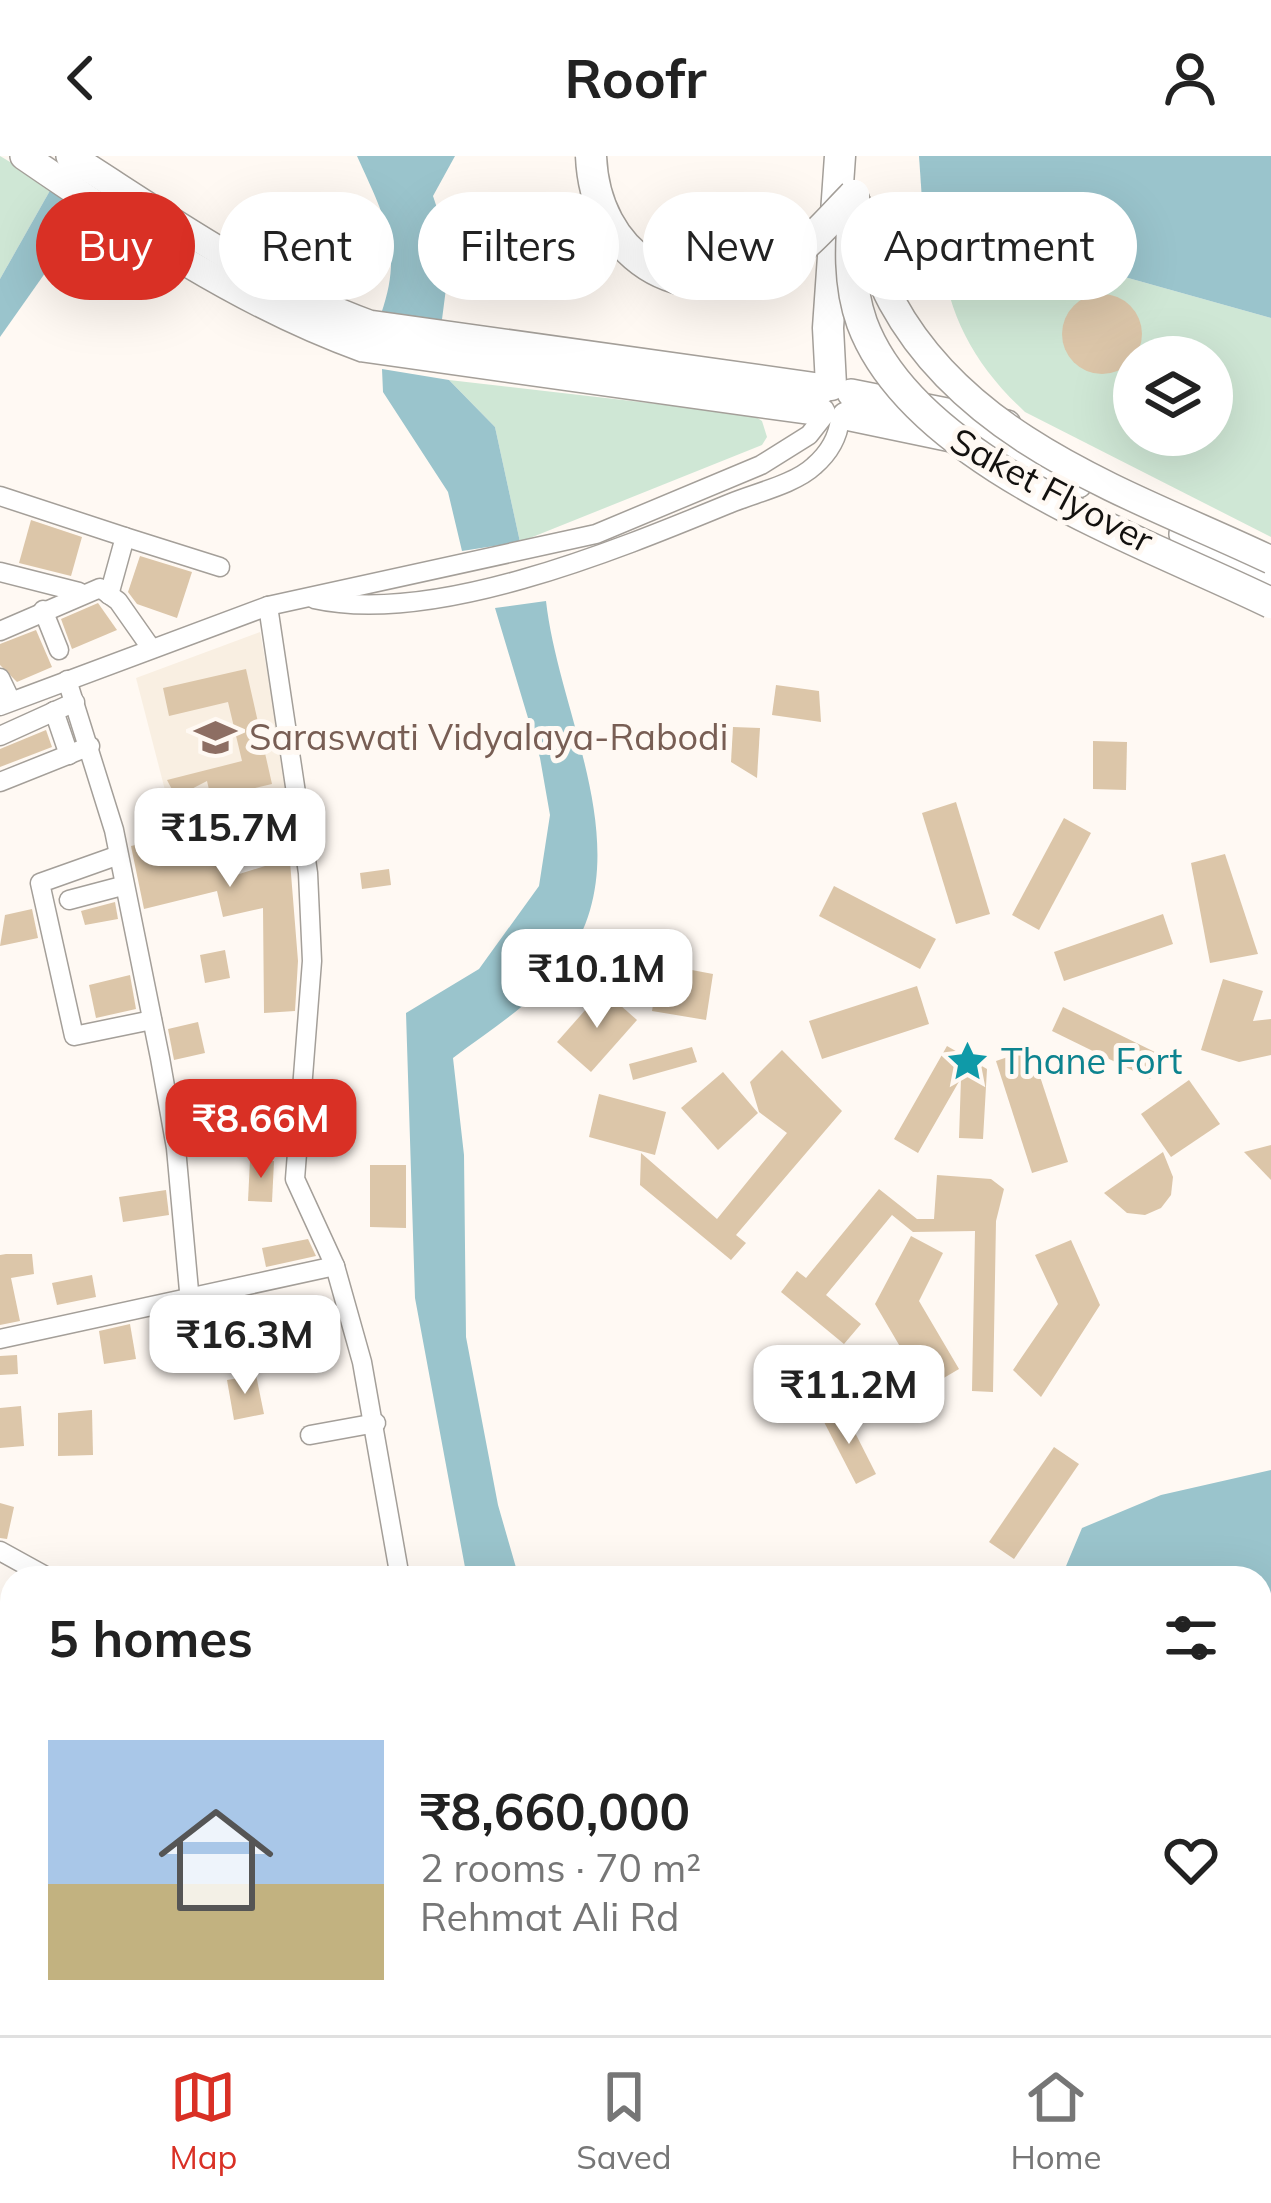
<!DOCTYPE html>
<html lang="en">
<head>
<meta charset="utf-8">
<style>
	:root { --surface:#fff; --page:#f6f6f6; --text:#222; --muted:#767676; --line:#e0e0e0; --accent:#d93025 }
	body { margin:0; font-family:Mulish,sans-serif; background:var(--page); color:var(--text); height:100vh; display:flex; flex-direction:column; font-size:45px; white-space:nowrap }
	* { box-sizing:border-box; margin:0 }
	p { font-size:39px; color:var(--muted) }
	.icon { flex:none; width:66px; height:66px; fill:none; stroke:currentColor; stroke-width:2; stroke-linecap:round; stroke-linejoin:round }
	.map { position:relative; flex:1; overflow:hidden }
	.details { position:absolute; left:0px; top:1410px; width:1272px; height:471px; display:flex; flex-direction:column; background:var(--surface); border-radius:36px 36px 0 0; box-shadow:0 12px 48px #0002 }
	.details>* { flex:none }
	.hud { position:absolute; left:36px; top:36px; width:1200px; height:108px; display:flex; gap:24px }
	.tools { position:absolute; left:1113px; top:180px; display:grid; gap:24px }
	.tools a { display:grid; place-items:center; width:120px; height:120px; border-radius:50%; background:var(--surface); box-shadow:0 12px 48px #0002; font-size:60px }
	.price { position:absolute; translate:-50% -102px; padding:0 27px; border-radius:24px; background:#fff; color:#222; font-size:39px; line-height:78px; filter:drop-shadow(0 3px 6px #0008) }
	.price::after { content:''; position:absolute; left:50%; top:72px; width:36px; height:27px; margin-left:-18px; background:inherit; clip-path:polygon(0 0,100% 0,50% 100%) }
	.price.on { background:var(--accent); color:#fff }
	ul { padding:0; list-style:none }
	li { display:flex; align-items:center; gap:36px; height:300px; padding:0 48px }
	li span { display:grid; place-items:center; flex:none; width:336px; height:240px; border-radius:0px; color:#555 }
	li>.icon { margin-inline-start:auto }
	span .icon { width:144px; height:144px; fill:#fffc; stroke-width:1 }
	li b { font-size:51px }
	h2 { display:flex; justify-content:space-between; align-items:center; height:144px; padding:0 48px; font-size:51px }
	.pill { padding:0 42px; border-radius:54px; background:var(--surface); box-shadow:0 12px 48px #0002; font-size:42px; line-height:108px }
	.pill.on { background:var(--accent); color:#fff }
	header { display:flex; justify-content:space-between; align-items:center; height:156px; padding:0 48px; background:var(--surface); font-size:54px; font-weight:700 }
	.tab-bar { display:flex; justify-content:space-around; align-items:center; height:168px; border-top:3px solid var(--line); background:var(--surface); font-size:33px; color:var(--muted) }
	.tab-bar a { display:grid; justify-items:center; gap:6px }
	.tab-bar .on { color:var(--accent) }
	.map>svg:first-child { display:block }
	.built { fill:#f9efe2 }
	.green { fill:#cfe7d5; fill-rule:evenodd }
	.water { fill:#9ac4cc }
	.building { fill:#dcc6a9 }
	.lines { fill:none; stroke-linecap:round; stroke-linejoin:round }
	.minor-casing { stroke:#a49f99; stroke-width:21 }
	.secondary-casing { stroke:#a49f99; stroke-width:30 }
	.primary-casing { stroke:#a49f99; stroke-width:33 }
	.minor { stroke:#fff; stroke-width:18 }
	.secondary { stroke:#fff; stroke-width:27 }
	.primary { stroke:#fff; stroke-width:30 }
	.secondary-bridge-casing { stroke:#a49f99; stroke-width:30; stroke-linecap:butt }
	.primary-bridge-casing { stroke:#a49f99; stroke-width:33; stroke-linecap:butt }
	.secondary-bridge { stroke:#fff; stroke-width:27 }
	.primary-bridge { stroke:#fff; stroke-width:30 }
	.labels { text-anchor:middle; stroke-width:10; stroke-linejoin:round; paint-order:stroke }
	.street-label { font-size:36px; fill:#13110f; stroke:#fff9f3 }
	.education-label { font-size:36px; fill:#785e54; stroke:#fff9f3; text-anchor:start }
	.culture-label { font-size:36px; fill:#0d838f; stroke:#fff9f3; text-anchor:start }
</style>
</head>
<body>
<header><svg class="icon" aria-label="back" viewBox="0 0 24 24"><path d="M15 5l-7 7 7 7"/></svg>Roofr<svg class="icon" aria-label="person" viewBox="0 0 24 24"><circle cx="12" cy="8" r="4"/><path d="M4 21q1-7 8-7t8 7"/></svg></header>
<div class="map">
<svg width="1271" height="1879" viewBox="0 0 1271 1879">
	<rect width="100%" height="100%" fill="#fff9f3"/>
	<g class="built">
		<polygon points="260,476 290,640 174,669 136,522"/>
		<polygon points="78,1869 326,1869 331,1879 28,1879 27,1875"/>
	</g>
	<g class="green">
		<polygon points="0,0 52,31 0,123"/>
		<path d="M939,69L1271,162V381L1025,256C967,202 942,147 939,69ZM1134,201H1212V279H1134Z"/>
		<polygon points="449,224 753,259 762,265 767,281 762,289 520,386 495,271"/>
	</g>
	<g class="water">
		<path d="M357,0H455L433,40L451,94L441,171L381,158C404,93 384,60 357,0Z"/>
		<polygon points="919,0 1271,0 1271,162 939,69 922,44"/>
		<polygon points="52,31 86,59 0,181 0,123"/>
		<polygon points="382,213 449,224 495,271 520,386 462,395 448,336 383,236"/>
		<path d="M546,445C559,562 643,699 564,807C535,847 491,873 453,902L464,999L466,1181L498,1349L519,1422H467L415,1142L406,857L479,813L539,730L550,659L540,602L495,452Z"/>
		<polygon points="1271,1314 1271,1736 1260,1741 1260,1422 1061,1422 1082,1372 1161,1339"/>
		<polygon points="620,1869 675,1869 681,1879 626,1879"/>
	</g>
	<g class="building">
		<circle cx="1102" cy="178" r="40"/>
		<polygon points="31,364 82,381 71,420 19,407"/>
		<polygon points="140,400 192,416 177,462 137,448 128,436"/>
		<polygon points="98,447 117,474 72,493 61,463"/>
		<polygon points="36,474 52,511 17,526 0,509 0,488"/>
		<polygon points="246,513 272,628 211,642 207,625 176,641 167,624 242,605 228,546 169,560 163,532"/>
		<polygon points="776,529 819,535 821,566 772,559"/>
		<polygon points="733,571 760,572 757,622 731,606"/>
		<polygon points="46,574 52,591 0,611 0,593"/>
		<polygon points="1093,585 1127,586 1126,634 1093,633"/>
		<polygon points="956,646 990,758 956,768 922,657"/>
		<polygon points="225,653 236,719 265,710 260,671 287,668 298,805 295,855 264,857 263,752 223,761 217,735 144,753 131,690 184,678 181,665"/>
		<polygon points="1064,662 1091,677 1039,774 1012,759"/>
		<polygon points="1225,698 1258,798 1210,807 1191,707"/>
		<polygon points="389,713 391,729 362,733 360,717"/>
		<polygon points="834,730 936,783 920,813 819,760"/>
		<polygon points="115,746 118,763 85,769 81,755"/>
		<polygon points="32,753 38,782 0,790 5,759"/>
		<polygon points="1163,758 1173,788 1064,825 1054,796"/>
		<polygon points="225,794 230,822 205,827 200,799"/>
		<polygon points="660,808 713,818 706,864 652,855"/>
		<polygon points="130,819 136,853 96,862 89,829"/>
		<polygon points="1223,823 1263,835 1253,865 1271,863 1271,899 1239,906 1201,894"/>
		<polygon points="917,830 929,868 822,903 809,865"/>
		<polygon points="603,834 637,864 591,916 557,886"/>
		<polygon points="1063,851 1161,899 1150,923 1052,875"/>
		<polygon points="198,866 205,897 174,904 168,873"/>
		<polygon points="947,890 987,913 983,983 959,982 961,922 918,997 894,983"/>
		<polygon points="692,891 697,906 633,924 629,908"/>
		<polygon points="1031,893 1068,1006 1032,1017 996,905"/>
		<polygon points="782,894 842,955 736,1079 746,1087 731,1104 640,1029 641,997 717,1063 787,977 759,956 750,926"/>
		<polygon points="723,916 758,957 718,994 681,952"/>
		<polygon points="1189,924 1220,968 1171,1001 1141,958"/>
		<polygon points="599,938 666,956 655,999 589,981"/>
		<polygon points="211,959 213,995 190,996 184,961"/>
		<polygon points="1271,989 1271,1024 1244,996"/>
		<polygon points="1163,996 1173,1021 1171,1039 1161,1052 1145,1059 1127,1057 1104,1037"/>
		<polygon points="250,1004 274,1005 272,1046 248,1045"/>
		<polygon points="370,1009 406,1009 406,1072 370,1071"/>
		<polygon points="937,1019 991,1023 1004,1033 996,1065 993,1236 972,1235 975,1075 913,1076 892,1059 826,1139 861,1168 844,1188 781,1136 797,1115 806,1122 879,1033 917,1063 934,1063"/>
		<polygon points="166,1034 169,1059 123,1066 119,1041"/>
		<polygon points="911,1080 943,1097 919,1145 959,1213 925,1233 875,1148"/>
		<polygon points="308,1083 316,1100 266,1111 262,1092"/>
		<polygon points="1071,1084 1100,1149 1041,1241 1013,1214 1058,1148 1035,1099"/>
		<polygon points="6,1098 32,1098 34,1118 11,1122 20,1165 0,1169 0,1099"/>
		<polygon points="92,1119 96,1141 57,1149 52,1127"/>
		<polygon points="130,1168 136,1203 104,1208 99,1175"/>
		<polygon points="17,1199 18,1218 0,1219 0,1200"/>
		<polygon points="256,1219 264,1258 234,1264 227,1224"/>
		<polygon points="21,1250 24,1290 0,1292 0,1252"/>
		<polygon points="843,1253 876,1318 856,1328 823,1264"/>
		<polygon points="92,1254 93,1299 58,1300 58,1257"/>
		<polygon points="1054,1291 1079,1308 1014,1403 989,1386"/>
		<polygon points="0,1347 14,1351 7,1383 0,1382"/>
	</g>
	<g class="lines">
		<defs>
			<g id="minor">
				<polyline points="0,340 125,381 109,439"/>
				<polyline points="125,381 220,411"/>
				<polyline points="0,416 79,436"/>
				<path d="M314,443C434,470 619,393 731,347C755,337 795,328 814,310C829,297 838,282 840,263"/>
				<polyline points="268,450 308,717 312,805 295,1023 335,1110 362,1206 400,1422"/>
				<polyline points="43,454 59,494"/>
				<polyline points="0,475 100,432 118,445 151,492"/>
				<polyline points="0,522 11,545"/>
				<polyline points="67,524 114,674 160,902 176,992 190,1146"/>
				<polyline points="0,550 268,450 596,378 761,309 809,279 824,260"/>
				<polyline points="54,555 69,599"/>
				<polyline points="0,580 75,546"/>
				<polyline points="0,626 90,590"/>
				<polyline points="116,700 40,727 74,880 152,864"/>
				<polyline points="69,744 122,730"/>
				<polyline points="0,1183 335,1110"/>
				<polyline points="310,1279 376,1267"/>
				<polyline points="0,1395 49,1422"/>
				<polyline points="0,1546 12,1554"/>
				<polyline points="0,1705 12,1703"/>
				<polyline points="0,1766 12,1769"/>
				<polyline points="0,1842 12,1840"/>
				<polyline points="341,1869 346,1879"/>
				<polyline points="523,1869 526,1879"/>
			</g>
			<g id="secondary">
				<path d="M24,0C129,72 242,149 363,192L821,256"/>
				<path d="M70,0C166,61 261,129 369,168L825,232"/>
				<polyline points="851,237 1007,268"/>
				<polyline points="846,260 1009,294 1078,328"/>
				<polyline points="1183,378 1271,420"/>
			</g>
			<g id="primary">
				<polyline points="831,229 828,172 840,0"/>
				<polyline points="1260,1755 1271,1751"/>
				<polyline points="1260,1789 1271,1785"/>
				<polyline points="941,1879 965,1869"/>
				<polyline points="988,1879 1012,1869"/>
				<polyline points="1034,1879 1054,1869"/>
			</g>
		</defs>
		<use href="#minor" class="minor-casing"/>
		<use href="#secondary" class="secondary-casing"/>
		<use href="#primary" class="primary-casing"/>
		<use href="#minor" class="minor"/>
		<use href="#secondary" class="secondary"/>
		<use href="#primary" class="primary"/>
		<defs>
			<path id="secondary-bridge" d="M855,42C866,77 875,114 892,146C969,288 1134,339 1271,404"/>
			<g id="primary-bridge">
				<path d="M591,0C595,99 679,155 771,112C803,97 829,64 854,39"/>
				<path d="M854,39C851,83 847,125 862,167C914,307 1144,385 1271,447"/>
			</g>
		</defs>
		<use href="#secondary-bridge" class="secondary-bridge-casing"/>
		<use href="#primary-bridge" class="primary-bridge-casing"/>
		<use href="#secondary-bridge" class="secondary-bridge"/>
		<use href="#primary-bridge" class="primary-bridge"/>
	</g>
	<defs>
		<symbol id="school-bare" viewBox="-9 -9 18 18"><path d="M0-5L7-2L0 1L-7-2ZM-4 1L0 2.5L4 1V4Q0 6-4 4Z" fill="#8d6e63" stroke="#fff9f3" stroke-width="2.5" paint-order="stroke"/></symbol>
		<symbol id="sight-bare" viewBox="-9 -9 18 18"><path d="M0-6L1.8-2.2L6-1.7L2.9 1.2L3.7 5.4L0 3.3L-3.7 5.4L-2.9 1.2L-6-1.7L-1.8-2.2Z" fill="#0f9aa8" stroke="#fff9f3" stroke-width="2.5" paint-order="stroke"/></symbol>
	</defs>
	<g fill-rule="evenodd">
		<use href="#school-bare" x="186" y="552" width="59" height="59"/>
		<use href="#sight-bare" x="938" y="876" width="59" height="59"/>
	</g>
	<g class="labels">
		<g class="street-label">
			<text transform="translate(1052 334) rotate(28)" y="13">Saket Flyover</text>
		</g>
		<g class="education-label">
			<text x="249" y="594">Saraswati Vidyalaya-Rabodi</text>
		</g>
		<g class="culture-label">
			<text x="1001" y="918">Thane Fort</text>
		</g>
	</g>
</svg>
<div class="tools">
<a><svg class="icon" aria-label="layers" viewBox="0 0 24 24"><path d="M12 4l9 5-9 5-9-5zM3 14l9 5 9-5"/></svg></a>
</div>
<b class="price" style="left:230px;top:734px">₹15.7M</b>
<b class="price" style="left:597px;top:875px">₹10.1M</b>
<b class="price on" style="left:261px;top:1025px">₹8.66M</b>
<b class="price" style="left:245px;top:1241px">₹16.3M</b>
<b class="price" style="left:849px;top:1291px">₹11.2M</b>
<div class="hud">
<a class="pill on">Buy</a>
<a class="pill">Rent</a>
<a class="pill">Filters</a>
<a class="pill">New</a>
<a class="pill">Apartment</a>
</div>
<section class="details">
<h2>5 homes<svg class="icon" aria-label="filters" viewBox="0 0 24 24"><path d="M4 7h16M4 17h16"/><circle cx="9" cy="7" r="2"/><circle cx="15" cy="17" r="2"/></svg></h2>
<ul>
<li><span style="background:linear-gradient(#a9c7e8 60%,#c2b280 0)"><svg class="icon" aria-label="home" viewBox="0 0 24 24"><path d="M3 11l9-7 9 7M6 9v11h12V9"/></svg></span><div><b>₹8,660,000</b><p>2 rooms · 70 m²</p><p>Rehmat Ali Rd</p></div><svg class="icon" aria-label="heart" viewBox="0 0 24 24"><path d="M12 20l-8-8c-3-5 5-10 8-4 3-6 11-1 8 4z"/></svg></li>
</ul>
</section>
</div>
<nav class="tab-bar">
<a class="on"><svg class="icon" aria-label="map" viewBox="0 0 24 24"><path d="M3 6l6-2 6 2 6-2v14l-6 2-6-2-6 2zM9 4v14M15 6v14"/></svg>Map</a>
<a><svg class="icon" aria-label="saved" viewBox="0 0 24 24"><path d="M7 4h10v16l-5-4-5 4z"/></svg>Saved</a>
<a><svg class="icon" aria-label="home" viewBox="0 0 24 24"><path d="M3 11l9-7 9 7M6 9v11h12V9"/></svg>Home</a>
</nav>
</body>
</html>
